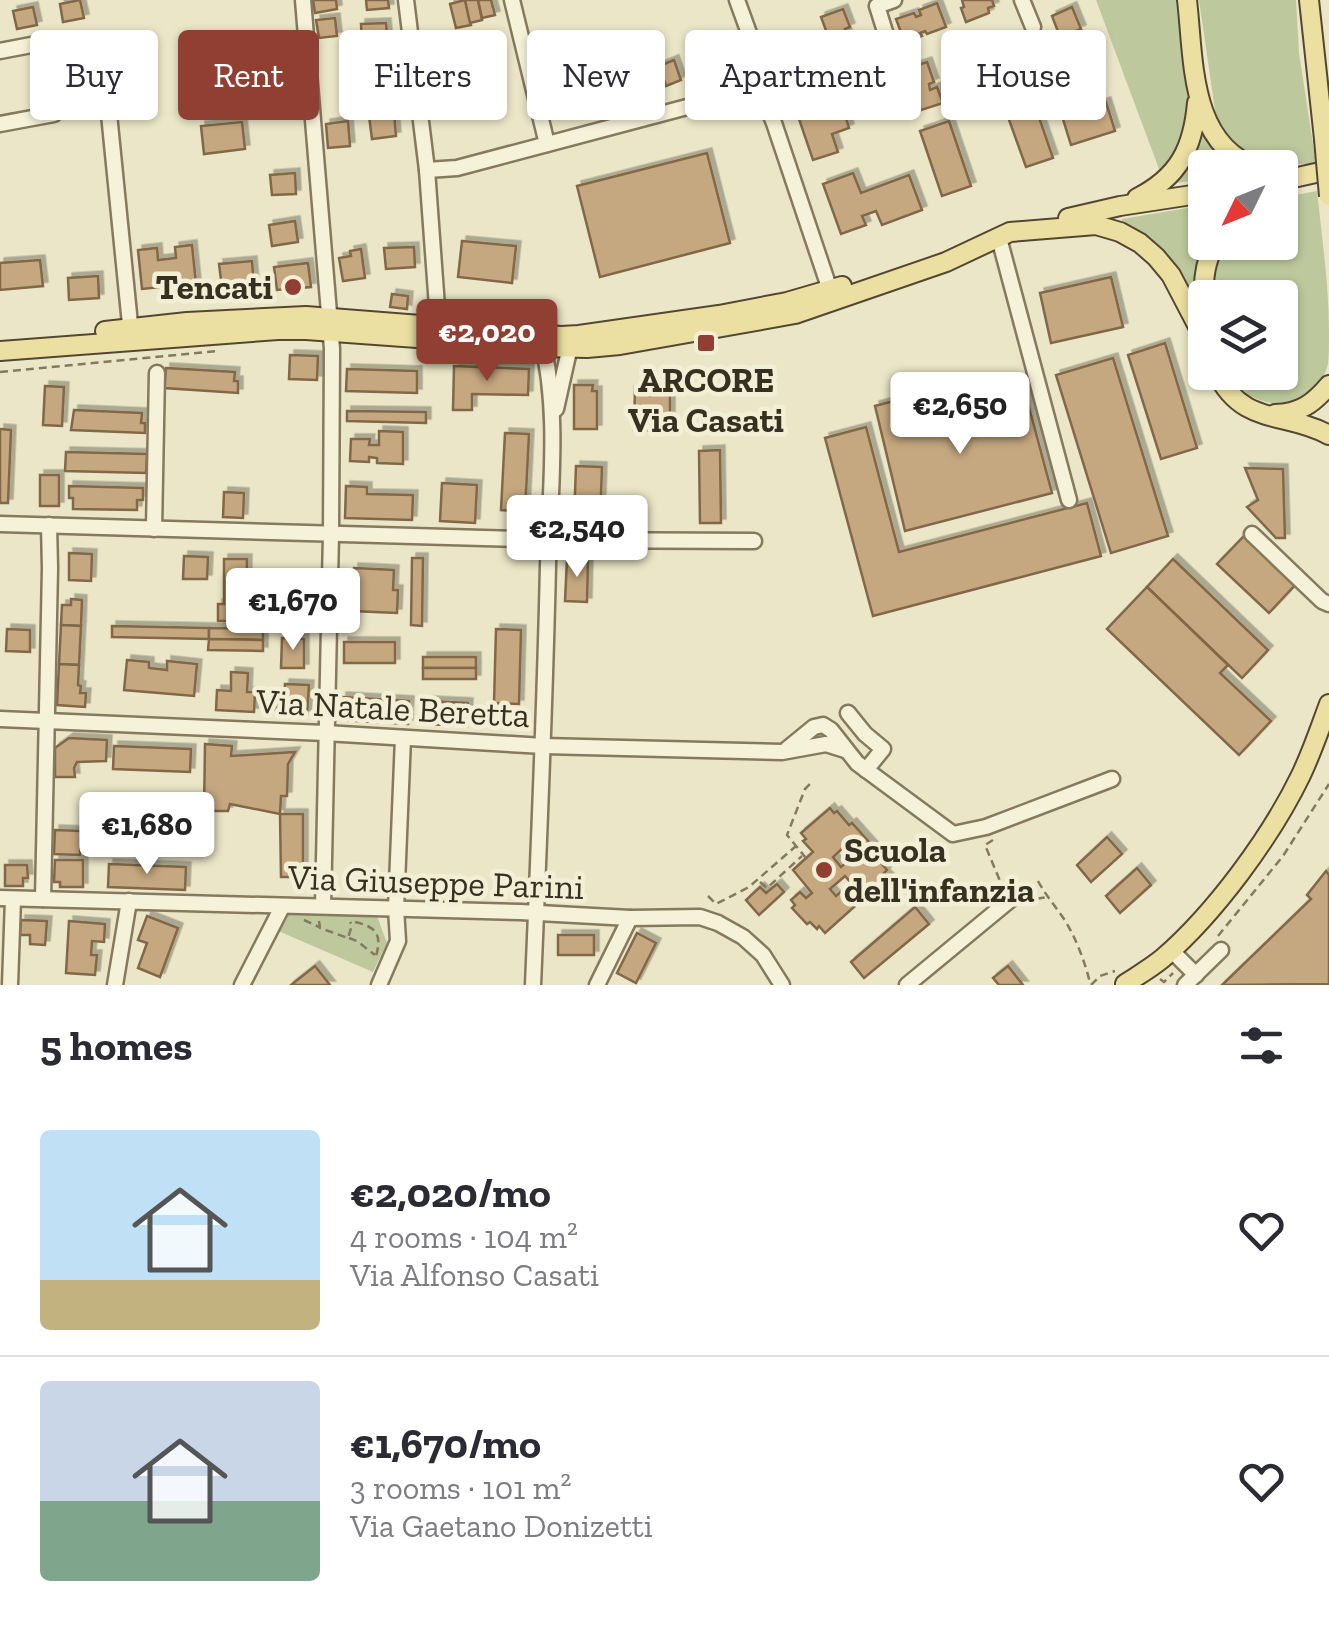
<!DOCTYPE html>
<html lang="en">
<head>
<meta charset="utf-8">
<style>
	:root { --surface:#fff; --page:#f7f7f7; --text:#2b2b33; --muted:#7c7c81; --line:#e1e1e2; --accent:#903f32 }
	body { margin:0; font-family:"Zilla Slab",serif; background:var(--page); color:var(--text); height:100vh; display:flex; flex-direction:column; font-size:38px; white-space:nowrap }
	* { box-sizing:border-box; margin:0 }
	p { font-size:32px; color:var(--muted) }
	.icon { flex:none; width:55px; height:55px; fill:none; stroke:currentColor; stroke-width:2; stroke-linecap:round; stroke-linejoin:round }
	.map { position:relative; height:985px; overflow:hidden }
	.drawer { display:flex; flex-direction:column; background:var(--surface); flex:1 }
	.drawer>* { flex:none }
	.guide { position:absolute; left:30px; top:30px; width:1270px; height:90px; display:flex; gap:20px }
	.needle { width:65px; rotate:227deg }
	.controls { position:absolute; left:1188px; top:150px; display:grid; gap:20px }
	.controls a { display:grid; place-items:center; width:110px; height:110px; border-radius:10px; background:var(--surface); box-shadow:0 2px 8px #0004; font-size:50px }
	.price { position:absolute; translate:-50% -85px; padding:0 22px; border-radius:10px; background:#fff; color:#222; font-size:32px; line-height:65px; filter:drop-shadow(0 2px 5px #0008) }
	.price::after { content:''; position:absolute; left:50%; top:60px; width:30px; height:22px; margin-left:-15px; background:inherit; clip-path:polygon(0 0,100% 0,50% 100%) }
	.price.on { background:var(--accent); color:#fff }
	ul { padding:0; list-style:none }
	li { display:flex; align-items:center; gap:30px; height:250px; padding:0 40px }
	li+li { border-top:2px solid var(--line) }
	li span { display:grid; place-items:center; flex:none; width:280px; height:200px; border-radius:10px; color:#555 }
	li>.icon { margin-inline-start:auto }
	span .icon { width:120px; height:120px; fill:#fffc; stroke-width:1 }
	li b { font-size:42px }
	h2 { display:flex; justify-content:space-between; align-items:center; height:120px; padding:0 40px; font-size:42px }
	.chip { padding:0 35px; border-radius:10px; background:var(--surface); box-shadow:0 2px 8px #0004; font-size:35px; line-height:90px }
	.chip.on { background:var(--accent); color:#fff }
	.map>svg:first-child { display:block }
	.green { fill:#bdc99c }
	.building { fill:#c6a880; stroke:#836746; stroke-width:2.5; fill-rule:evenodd; filter:url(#shadow) }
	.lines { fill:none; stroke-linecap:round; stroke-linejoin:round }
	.minor-casing { stroke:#85795e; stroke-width:19 }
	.major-casing { stroke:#544732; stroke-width:22 }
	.path { stroke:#85795e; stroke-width:2.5; stroke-dasharray:8 5; stroke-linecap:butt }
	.minor { stroke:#f6f2da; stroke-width:14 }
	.major { stroke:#ebdfa2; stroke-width:18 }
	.major-bridge-casing { stroke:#544732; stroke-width:22; stroke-linecap:butt }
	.major-bridge { stroke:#ebdfa2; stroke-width:18 }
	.poi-dot { fill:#903f32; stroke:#f3efd6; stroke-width:4 }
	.labels { text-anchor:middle; stroke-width:9; stroke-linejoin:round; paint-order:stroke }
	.poi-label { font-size:35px; font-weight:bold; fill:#372f20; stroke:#f3efd6; text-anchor:end }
	.street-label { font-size:35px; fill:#372f20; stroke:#f3efd6 }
</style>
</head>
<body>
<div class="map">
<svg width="1329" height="985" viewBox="0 0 1329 985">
	<defs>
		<filter id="shadow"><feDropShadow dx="4.5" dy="-4.5" stdDeviation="0" flood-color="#0004"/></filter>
	</defs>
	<rect width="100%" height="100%" fill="#ebe6c7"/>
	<g class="green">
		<polygon points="1096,0 1176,0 1190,114 1188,130 1162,177"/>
		<polygon points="1199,0 1296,0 1299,53 1316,164 1286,164 1248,155 1227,136 1216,117"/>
		<polygon points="1201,129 1205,130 1242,167 1205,168 1205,179 1176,183 1196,152"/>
		<path d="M1317,191C1322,238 1329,285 1329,332C1329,343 1329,354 1328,364C1322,387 1302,407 1278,404C1256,402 1238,392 1228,373L1280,372V298L1211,297V273L1223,243L1280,242V198Z"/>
		<path d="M1205,205L1206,243L1197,271L1194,293H1192C1173,266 1156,233 1122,224V219Z"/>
		<polygon points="285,912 377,916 387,943 373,972 276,930"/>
	</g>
	<g class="building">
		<polygon points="80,0 84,18 63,22 60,4"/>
		<polygon points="313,0 336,0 337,9 315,13"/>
		<polygon points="366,0 388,0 389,8 367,10"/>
		<polygon points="465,0 471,25 456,28 450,4"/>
		<polygon points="465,0 478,0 482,20 470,23"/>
		<polygon points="478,0 491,0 495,15 482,18"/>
		<polygon points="962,0 992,0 994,6 988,8 989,13 966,22 961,8 964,7"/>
		<polygon points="937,3 946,27 927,34 925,31 920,33 922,36 905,43 896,19 914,13 916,17 921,15 919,10"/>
		<polygon points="33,7 37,25 17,29 13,11"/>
		<polygon points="1072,7 1081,29 1060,37 1052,16"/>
		<polygon points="843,9 850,27 845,29 847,34 830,41 821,17"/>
		<polygon points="335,18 337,36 319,38 316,20"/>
		<polygon points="386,23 388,46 362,47 361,24"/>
		<polygon points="87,42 91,61 70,65 67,47"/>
		<polygon points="674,60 681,80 666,86 659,66"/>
		<polygon points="927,62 934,82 929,84 930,90 937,87 943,103 915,112 910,97 916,94 914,89 909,90 903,70"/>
		<polygon points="389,63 391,81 389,82 389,85 369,87 367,66"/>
		<polygon points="643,69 650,89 635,94 628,74"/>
		<polygon points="872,72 883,103 845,115 849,128 832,134 838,152 813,160 799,119 838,106 831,86"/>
		<polygon points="1071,78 1079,99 1059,106 1051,85"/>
		<polygon points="90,85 94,103 74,107 70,89"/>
		<polygon points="1031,94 1053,158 1026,167 1003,103"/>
		<polygon points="1106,102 1115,131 1071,145 1062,116"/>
		<polygon points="394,113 396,136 372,139 369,116"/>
		<polygon points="348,121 350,146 328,148 326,124"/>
		<polygon points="949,121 971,186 942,196 920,131"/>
		<polygon points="242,122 245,149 204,154 201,126"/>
		<polygon points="707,153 730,243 600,277 577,186"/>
		<polygon points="295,173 296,194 272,195 270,175"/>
		<polygon points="853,173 861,193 909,175 922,210 882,225 876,211 862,216 866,225 841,234 823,184"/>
		<polygon points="295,221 298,242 272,246 269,225"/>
		<polygon points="462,241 516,246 512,283 458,277"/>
		<polygon points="192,245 196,284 177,286 177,280 161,282 162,287 142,289 138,250 157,248 158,260 176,258 175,247"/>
		<polygon points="414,247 415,267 386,269 384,248"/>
		<polygon points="361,249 365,278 343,281 339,258 351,256 350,251"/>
		<polygon points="40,260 43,286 0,290 0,263"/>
		<polygon points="252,261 254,285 222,288 219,264"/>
		<polygon points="308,263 311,287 277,290 274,267"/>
		<polygon points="98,276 99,298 69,300 68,278"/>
		<polygon points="1111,277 1123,327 1051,343 1040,293"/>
		<polygon points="392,294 408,296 407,309 390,307"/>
		<polygon points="1165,343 1197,448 1161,459 1128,355"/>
		<polygon points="290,355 318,356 317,380 289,379"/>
		<polygon points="1113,358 1168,536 1111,553 1056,375"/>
		<polygon points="454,366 529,369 528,395 472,394 472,410 453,410"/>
		<polygon points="166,368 235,372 234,381 238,381 238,393 164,388"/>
		<polygon points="347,369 417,371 417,393 346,391"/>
		<polygon points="574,385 593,385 592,391 597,391 597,429 574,429"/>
		<polygon points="45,386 64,387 62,426 43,425"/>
		<polygon points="949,386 957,413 1026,396 1052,493 905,531 875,406"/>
		<polygon points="635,387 670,387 670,431 634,430"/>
		<polygon points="74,410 142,413 141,423 145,423 145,433 71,430"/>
		<polygon points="347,411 426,412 426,423 347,421"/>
		<polygon points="866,427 899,552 1087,503 1101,556 873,616 825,438"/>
		<polygon points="0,429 11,430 8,503 0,503"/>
		<polygon points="379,431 403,432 403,464 377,463 377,458 369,457 369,462 350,461 351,439 370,439 369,445 379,445"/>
		<polygon points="505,433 529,434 525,512 501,510"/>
		<polygon points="720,450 721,523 700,523 699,451"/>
		<polygon points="66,452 147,454 146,473 65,471"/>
		<polygon points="576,466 602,467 600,521 574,519"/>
		<polygon points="1245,468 1283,469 1285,538 1276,538 1247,507 1258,500"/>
		<rect x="40" y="475" width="19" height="31"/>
		<polygon points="442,483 477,485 475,523 440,521"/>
		<polygon points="69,486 143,488 143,500 137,500 137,510 73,509 73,498 69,498"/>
		<polygon points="346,486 367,487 367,494 413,495 412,520 345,518"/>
		<polygon points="224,492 244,493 243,518 223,517"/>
		<polygon points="1245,535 1296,584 1269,613 1217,564"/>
		<polygon points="69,553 92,554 91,581 69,580"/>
		<polygon points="184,556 208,557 207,579 183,579"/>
		<polygon points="412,558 423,558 422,626 411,625"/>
		<polygon points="224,559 247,559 246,621 218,621 218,604 224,604"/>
		<polygon points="567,559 588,559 587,602 565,601"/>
		<polygon points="1173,559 1268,650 1242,678 1147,587"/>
		<polygon points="354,568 394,570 393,590 398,590 397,613 352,611"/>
		<polygon points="1147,587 1228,665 1220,673 1271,721 1239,755 1107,629"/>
		<polygon points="71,599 82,600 81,626 61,625 62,605 71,605"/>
		<polygon points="61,625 81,626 79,665 59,664"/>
		<polygon points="112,626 209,628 209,639 112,637"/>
		<polygon points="209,628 263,629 263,640 209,639"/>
		<polygon points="7,629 30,630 30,652 6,651"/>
		<polygon points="496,629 521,630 519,704 494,703"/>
		<polygon points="282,638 304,639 304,668 281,668"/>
		<polygon points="209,639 263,640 263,651 208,650"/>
		<rect x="344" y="642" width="51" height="21"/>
		<rect x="423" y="657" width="53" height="11"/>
		<polygon points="127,660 149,662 149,668 167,670 167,661 197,664 194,696 124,690"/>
		<polygon points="59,664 79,665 78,685 81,686 80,693 86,693 85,707 57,705"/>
		<rect x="423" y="668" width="53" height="11"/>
		<polygon points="231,672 248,673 247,692 255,692 254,712 216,710 217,690 231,691"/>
		<polygon points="285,684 309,685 307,715 282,713 282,710 275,710 276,697 284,697"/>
		<polygon points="342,697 409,701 408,724 341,720"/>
		<polygon points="427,701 468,703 467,726 427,724"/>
		<polygon points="69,738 107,740 106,761 77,762 74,768 75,777 55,777 55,748"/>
		<polygon points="205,744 232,746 231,756 295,752 288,764 287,796 281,796 280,814 230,804 228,811 204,811"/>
		<polygon points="114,746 191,749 190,772 113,769"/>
		<path d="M830,808L834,813L837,811L849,825L852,823L878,852L875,856L887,870L884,873L889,878L859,904L854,898L849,902L854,907L825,933L819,926L817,929L810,922L807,924L792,908L795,905L791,900L800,892L806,898L812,893L793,870L813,852L803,841L806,839L801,833ZM848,843L857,853L841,867L833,857ZM845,876L851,883L836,896L830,889Z"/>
		<polygon points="280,814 303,814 303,877 281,877"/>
		<polygon points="109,816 186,819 185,841 108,838"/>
		<polygon points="55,830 81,831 80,855 54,854"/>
		<polygon points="1107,837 1122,854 1091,882 1077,865"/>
		<polygon points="55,860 83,860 83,887 60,887 60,882 54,882"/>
		<polygon points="109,864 186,867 185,890 108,887"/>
		<polygon points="5,865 27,865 28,878 23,878 23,886 5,886"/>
		<polygon points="1137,868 1151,885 1120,913 1106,896"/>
		<polygon points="1326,871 1329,875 1329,984 1222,985 1311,899 1307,895"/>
		<polygon points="777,884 784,892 759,915 746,900 760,887 766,893"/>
		<polygon points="915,907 929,924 864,978 851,962"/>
		<polygon points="147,916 178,928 160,977 138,968 147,943 138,940"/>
		<polygon points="21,920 47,921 45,945 30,944 30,935 20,935"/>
		<polygon points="69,921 105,924 104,942 92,941 91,955 97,955 95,975 66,973"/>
		<polygon points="637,933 656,943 636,983 617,973"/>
		<rect x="558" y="935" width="36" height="20"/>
		<polygon points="315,966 330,985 291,985"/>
		<polygon points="1008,966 1023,985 999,985 993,978"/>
	</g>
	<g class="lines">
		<defs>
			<g id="minor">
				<polyline points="303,0 332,349 331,534 323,906"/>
				<polyline points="406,0 427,170 439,334"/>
				<polyline points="512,0 547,144"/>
				<polyline points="737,0 766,80"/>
				<polyline points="894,0 877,6 909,108"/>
				<polyline points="1022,0 1033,27"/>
				<polyline points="0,51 47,42 56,51 61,106 54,114 0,124"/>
				<polyline points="105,74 131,334"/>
				<polyline points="753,95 767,106 774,123 832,296"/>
				<polyline points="753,95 766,80 779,70 886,37"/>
				<polyline points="427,170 457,168 736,94 753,95"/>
				<polyline points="999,238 1069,500"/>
				<polyline points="556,409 571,342"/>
				<polyline points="0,524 549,540 754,541"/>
				<polyline points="154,529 157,373"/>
				<polyline points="1252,534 1322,601 1329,604"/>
				<polyline points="848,713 865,734 883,749 866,770"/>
				<polyline points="0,719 325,733 544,746 782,752 826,744 845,750"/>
				<polyline points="787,749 814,727 823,725 831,730 857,763 953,834 986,827 1112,779"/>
				<polyline points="0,898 520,912 630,918 700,917 718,923 743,937 763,955 782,985"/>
				<polyline points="43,899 50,568 49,525"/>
				<polyline points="1171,950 1196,975"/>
				<polyline points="10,985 13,899"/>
				<polyline points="115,985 129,901"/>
				<polyline points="242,985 282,907"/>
				<polyline points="379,985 398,941 396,908 403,738"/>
				<path d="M533,985C539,845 545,705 548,565C550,490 560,411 541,337"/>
				<polyline points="597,985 630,918"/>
				<polyline points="907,985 1010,900"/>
				<polyline points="1185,985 1221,950"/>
			</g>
			<g id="major">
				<path d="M1187,0C1194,59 1189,145 1258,168"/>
				<polyline points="1309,0 1324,139"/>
				<polyline points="1280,181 1329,170"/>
				<path d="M1137,198C1179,177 1193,148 1197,103"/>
				<polyline points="1068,218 1120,206 1205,193"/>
				<path d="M1205,315C1203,288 1202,266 1216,242"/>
				<polyline points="105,331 187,322 306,316 561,336 579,335 719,315 787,302 842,286"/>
				<polyline points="0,351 278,330 306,330 543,347 587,348 620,345 795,314 946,262 1010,232 1096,225 1120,232 1140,243 1156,257 1171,275 1205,340"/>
				<path d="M1216,372C1243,427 1285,411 1329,435"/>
				<path d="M1275,414C1300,413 1313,404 1329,385"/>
				<path d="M1125,984C1137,976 1151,968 1163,958C1215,913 1271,837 1301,775C1312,752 1320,728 1329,704"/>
			</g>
		</defs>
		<use href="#minor" class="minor-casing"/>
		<use href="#major" class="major-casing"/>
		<g class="path">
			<polyline points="0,372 217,351"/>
			<polyline points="993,840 985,845 1003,888"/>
			<polyline points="806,858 787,835 805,789 812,782"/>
			<path d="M1038,881C1046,896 1057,908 1066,922C1077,941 1085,962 1090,983"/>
			<polyline points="760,882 767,888 802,856"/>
			<polyline points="708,896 716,904 749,887 796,846"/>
			<polyline points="1024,901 1047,897"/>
			<polyline points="304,920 319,927"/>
			<polyline points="319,921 320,928 348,938 352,925 350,922"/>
			<path d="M355,922C377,927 382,935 376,956"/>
			<polyline points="1218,936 1283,856 1329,784"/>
			<polyline points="349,938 357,941 375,955"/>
			<polyline points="1160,979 1164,982 1173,973"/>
			<polyline points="1091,985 1100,976 1115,971"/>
		</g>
		<use href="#minor" class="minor"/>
		<use href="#major" class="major"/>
		<defs>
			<polyline id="major-bridge" points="1324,139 1329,196"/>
		</defs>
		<use href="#major-bridge" class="major-bridge-casing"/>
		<use href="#major-bridge" class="major-bridge"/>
	</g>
	<g class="poi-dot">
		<circle cx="293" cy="287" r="10"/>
		<rect x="696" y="333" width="20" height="20" rx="5"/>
		<circle cx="824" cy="870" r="10"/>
	</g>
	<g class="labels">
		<g class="poi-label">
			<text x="273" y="299">Tencati</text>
			<text x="706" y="392" text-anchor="middle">ARCORE<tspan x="706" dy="40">Via Casati</tspan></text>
			<text x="844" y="862" text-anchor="start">Scuola<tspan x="844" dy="40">dell'infanzia</tspan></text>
		</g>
		<g class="street-label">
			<text transform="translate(393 708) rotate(3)" y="12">Via Natale Beretta</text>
			<text transform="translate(436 882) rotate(2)" y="12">Via Giuseppe Parini</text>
		</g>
	</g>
</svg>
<div class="controls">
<a><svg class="needle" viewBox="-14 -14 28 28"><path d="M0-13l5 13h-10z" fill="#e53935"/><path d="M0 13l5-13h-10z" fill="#7c7c81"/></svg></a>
<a><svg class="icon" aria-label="layers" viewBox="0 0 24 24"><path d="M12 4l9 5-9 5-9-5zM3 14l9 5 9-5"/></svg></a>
</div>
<b class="price on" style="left:487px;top:384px">€2,020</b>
<b class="price" style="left:960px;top:457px">€2,650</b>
<b class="price" style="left:577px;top:580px">€2,540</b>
<b class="price" style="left:293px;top:653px">€1,670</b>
<b class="price" style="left:147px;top:877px">€1,680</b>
<div class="guide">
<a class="chip">Buy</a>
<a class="chip on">Rent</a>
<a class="chip">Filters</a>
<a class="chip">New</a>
<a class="chip">Apartment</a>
<a class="chip">House</a>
</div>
</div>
<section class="drawer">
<h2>5 homes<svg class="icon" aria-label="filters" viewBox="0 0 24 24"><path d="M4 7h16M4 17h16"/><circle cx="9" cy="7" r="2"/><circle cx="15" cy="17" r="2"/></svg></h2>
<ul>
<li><span style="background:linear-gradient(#bfe0f5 75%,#c2b280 0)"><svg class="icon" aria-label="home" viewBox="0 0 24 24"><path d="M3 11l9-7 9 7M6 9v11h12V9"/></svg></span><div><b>€2,020/mo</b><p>4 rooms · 104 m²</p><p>Via Alfonso Casati</p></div><svg class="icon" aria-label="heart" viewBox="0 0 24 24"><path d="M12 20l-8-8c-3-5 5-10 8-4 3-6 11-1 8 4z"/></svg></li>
<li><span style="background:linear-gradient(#c9d6e8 60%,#7fa58c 0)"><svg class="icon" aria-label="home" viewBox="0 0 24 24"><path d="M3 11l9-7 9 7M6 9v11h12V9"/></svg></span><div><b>€1,670/mo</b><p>3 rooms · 101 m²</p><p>Via Gaetano Donizetti</p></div><svg class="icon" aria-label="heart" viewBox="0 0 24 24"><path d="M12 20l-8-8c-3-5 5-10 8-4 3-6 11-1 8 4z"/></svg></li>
</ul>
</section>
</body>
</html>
